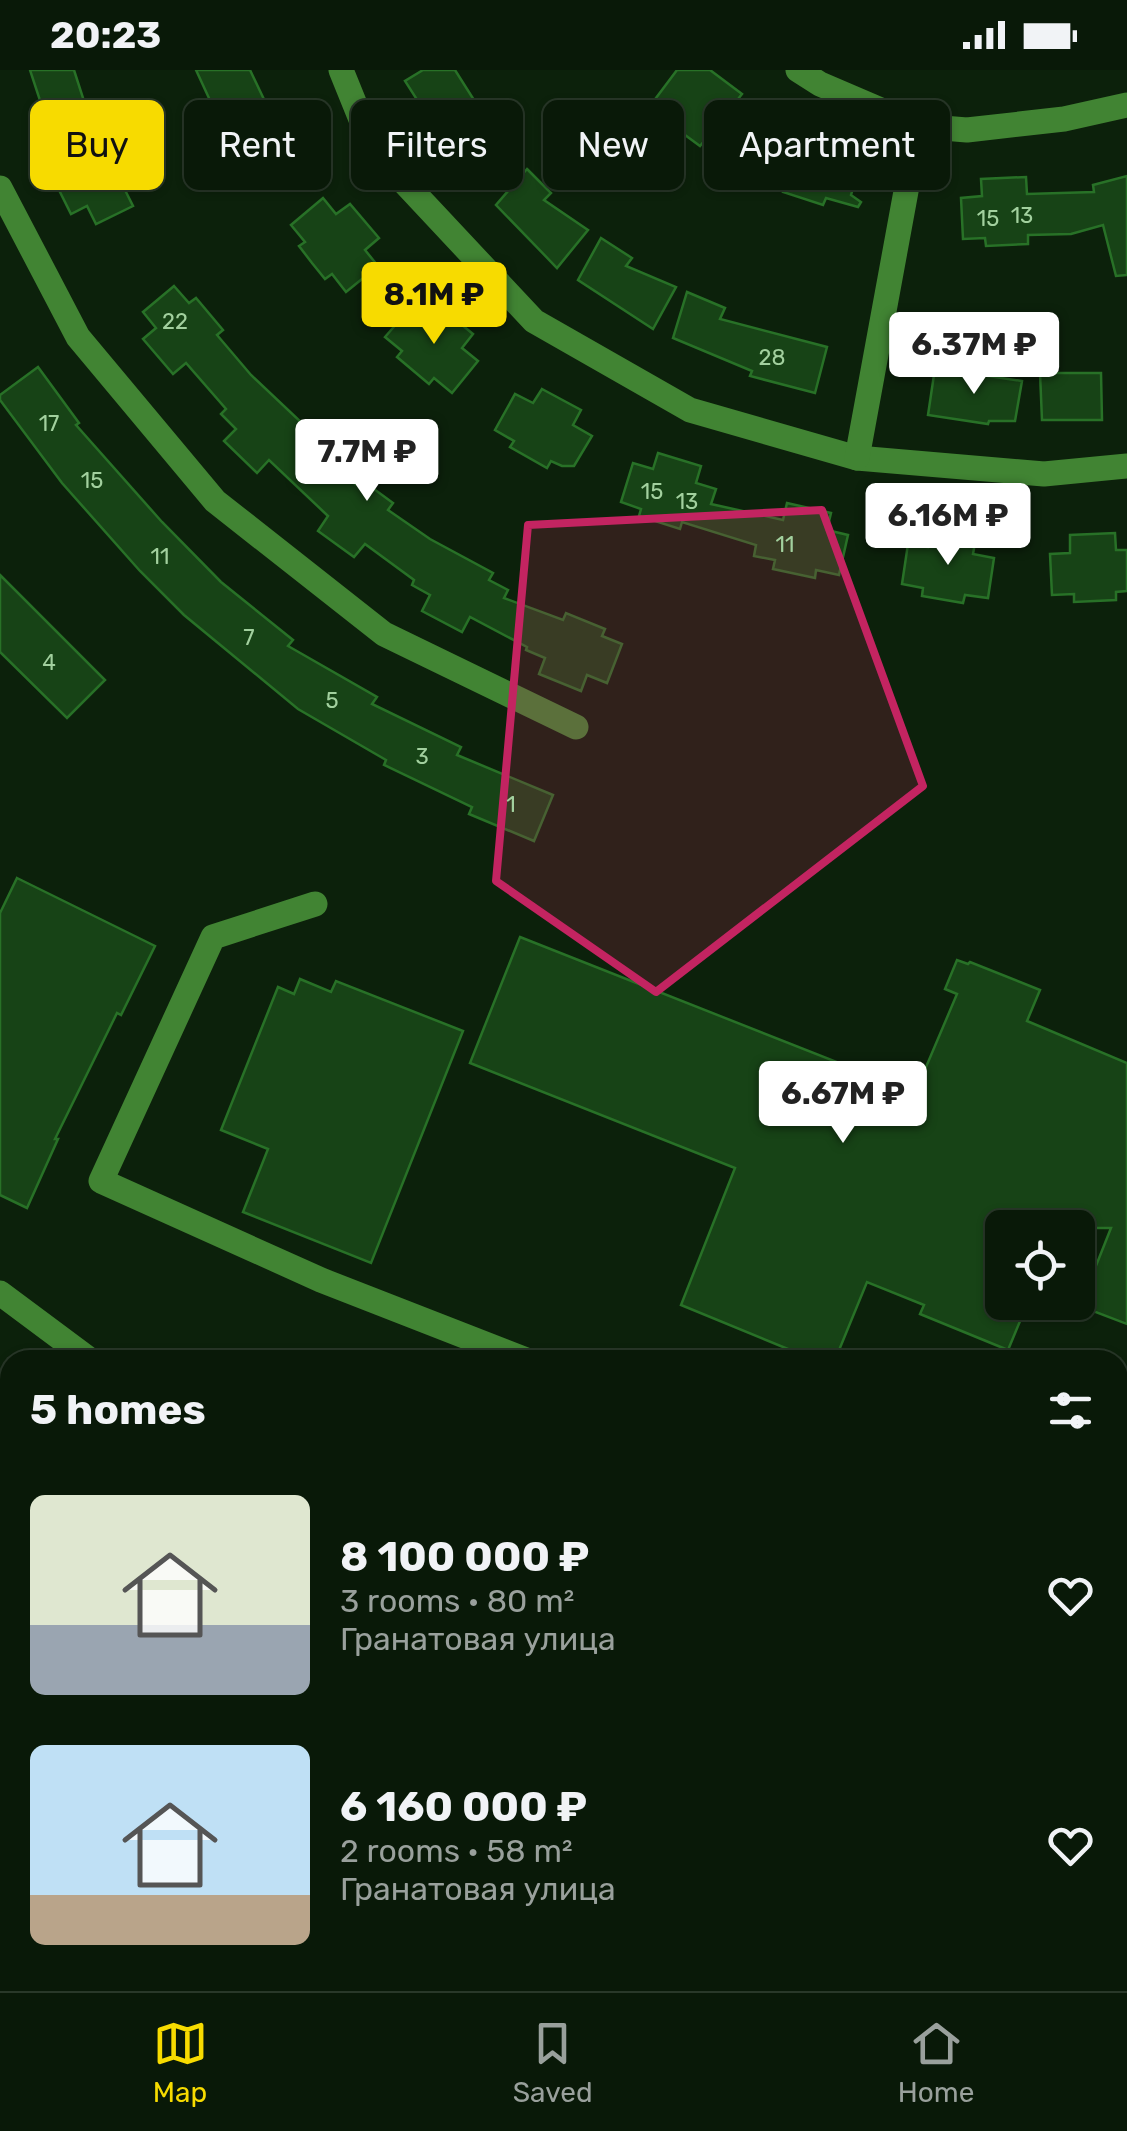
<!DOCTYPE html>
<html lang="en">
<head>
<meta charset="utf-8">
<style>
	:root { --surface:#091908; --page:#172616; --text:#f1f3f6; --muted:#99a09c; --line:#293829; --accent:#f7db00 }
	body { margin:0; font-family:Rubik,sans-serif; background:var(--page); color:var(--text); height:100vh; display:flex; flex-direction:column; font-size:38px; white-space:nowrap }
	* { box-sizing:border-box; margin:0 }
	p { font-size:32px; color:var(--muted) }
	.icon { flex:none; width:55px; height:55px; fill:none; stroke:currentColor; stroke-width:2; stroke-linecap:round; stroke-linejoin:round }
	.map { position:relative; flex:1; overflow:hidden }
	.side { position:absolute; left:0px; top:1280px; width:1128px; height:642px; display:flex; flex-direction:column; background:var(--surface); border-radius:30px 30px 0 0; box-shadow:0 2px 8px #0004,0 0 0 2px var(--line) }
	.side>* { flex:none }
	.hud { position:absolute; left:30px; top:30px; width:1068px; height:90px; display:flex; gap:20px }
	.tools { position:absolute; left:985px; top:1140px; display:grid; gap:20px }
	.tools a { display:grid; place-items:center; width:110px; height:110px; border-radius:15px; background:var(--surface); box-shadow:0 2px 8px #0004,0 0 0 2px var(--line); font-size:50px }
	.price { position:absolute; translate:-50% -85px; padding:0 22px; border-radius:10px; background:#fff; color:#222; font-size:32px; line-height:65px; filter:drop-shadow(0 2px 5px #0008) }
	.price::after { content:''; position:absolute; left:50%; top:60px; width:30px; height:22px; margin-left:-15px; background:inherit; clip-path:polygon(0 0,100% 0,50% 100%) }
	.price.on { background:var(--accent); color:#111 }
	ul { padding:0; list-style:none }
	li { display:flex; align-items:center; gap:30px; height:250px; padding:0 30px }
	li span { display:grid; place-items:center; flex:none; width:280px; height:200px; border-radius:15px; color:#555 }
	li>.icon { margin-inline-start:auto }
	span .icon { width:120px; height:120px; fill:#fffc; stroke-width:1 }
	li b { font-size:42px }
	h2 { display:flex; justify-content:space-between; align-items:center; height:120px; padding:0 30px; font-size:42px }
	.chip { padding:0 35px; border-radius:15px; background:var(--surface); box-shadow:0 2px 8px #0004,0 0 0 2px var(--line); font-size:35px; line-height:90px }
	.chip.on { background:var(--accent); color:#111 }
	.status { display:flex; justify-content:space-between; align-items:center; height:70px; padding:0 50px; background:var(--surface); direction:ltr }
	.status svg { height:28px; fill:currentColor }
	.tab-bar { display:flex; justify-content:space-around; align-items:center; height:140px; border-top:2px solid var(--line); background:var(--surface); font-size:28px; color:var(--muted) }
	.tab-bar a { display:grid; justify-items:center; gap:5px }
	.tab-bar .on { color:var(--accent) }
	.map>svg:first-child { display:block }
	.building { fill:#174316; stroke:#287127; stroke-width:2.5 }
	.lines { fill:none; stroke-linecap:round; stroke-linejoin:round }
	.minor { stroke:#418433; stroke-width:25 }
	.marked { fill:#c32461; fill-opacity:0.2; stroke:#c32461; stroke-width:8; stroke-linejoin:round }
	.labels { text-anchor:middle; stroke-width:10; stroke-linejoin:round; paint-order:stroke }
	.number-label { font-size:22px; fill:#a2d09e }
</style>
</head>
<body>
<div class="status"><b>20:23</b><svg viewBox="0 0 49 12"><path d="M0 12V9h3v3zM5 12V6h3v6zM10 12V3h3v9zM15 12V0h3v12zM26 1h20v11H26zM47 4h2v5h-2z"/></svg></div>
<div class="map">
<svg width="1127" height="1921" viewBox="0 0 1127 1921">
	<rect width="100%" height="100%" fill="#0c210b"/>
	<g class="building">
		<polygon points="30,0 74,0 100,81 111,75 131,113 123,116 133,136 96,154 87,136 71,144 51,104 67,95 53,70"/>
		<polygon points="196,0 250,0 269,40 231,57 221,35 214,39"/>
		<polygon points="423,0 455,0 498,68 516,87 478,116 462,100 405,11"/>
		<polygon points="677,0 710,0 742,24 731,38 794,84 802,59 846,72 840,89 860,95 851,125 861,132 858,137 826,128 823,135 783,122 785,114 752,104 705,70 700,76 666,51 671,45 653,32"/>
		<polygon points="527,99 551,123 544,130 588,160 557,198 496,135"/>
		<polygon points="1127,106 1127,205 1116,206 1103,155 1071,164 1028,165 1028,174 986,176 985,168 963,169 961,128 982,126 981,109 1026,107 1027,124 1094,122 1093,115"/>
		<polygon points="323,128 336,144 350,134 379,168 365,180 378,196 346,222 332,204 325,209 312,193 299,176 305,172 291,155"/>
		<polygon points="601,168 632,188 626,196 676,217 653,259 578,210"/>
		<polygon points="174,216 189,233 196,228 223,260 217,265 251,305 303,354 297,360 355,414 359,408 393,433 388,440 430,469 493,503 489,510 508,520 504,528 563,550 566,543 605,559 602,566 622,574 607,613 587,605 581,621 539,604 545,588 526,580 527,577 470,547 462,562 422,541 430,525 412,515 414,510 365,474 354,487 318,461 328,446 269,390 257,403 224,371 236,359 221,344 226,339 186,293 173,304 143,269 156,258 143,242"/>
		<polygon points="687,222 725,238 720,249 827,277 815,323 750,306 752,301 673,268"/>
		<polygon points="412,236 428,249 439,236 473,264 462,278 478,291 452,323 434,308 429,314 397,287 402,281 385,267"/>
		<polygon points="38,297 79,353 76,355 162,452 221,512 293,570 288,576 377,627 372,634 461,677 457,685 553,725 534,771 469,744 472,737 384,695 386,690 298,639 184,545 140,501 62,413 0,330 0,325"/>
		<polygon points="935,298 1022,311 1015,351 989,351 988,354 928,345"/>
		<polygon points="1040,303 1101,303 1102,350 1042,350"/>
		<polygon points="542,319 581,340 573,355 592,366 574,396 562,396 551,391 547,398 510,377 514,371 495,360 515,324 533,333"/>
		<polygon points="658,383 701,396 696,413 716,419 711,434 783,450 787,433 831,443 827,460 848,465 839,505 816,500 815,508 773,499 775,490 754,486 756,475 682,452 680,459 639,446 641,439 621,432 633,393 653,399"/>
		<polygon points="931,460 976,467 973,484 994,488 988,528 965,525 963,533 922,526 923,518 902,514 908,474 928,477"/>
		<polygon points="1115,463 1116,480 1127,480 1127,521 1116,522 1116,530 1074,532 1074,524 1052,525 1050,484 1070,483 1070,465"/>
		<polygon points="0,505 105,610 67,648 0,582"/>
		<polygon points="17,808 155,876 121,945 117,943 55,1069 58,1069 27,1138 0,1125 0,843"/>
		<polygon points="520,867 915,1023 957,924 945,919 957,890 968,894 970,892 1040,920 1027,951 1127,993 1127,1254 1080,1236 1111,1158 1002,1158 1002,1232 1028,1232 1008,1280 920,1244 924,1235 867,1212 835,1290 807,1290 787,1282 788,1279 681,1235 735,1098 470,993"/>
		<polygon points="300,909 331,922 336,911 463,961 371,1193 243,1142 268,1079 221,1060 278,917 294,924"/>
	</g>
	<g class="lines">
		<g class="minor">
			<polyline points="341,0 373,79 534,251 690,340 857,388 1044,404 1127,396"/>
			<polyline points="798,0 820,14 918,56 967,60 1064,49 1127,35"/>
			<polyline points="0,118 78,267 215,431 384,564 576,657"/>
			<polyline points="857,388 918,56"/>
			<polyline points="315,834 213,867 101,1111 321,1210 526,1290"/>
			<polyline points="0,1223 90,1290"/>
			<polyline points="1118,1594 1127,1596"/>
			<polyline points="77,1921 77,1912"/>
			<polyline points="646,1921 647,1912"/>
		</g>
	</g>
	<path class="marked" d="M822,440L923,716L656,922L496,811L528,455Z"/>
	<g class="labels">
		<g class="number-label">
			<text x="1022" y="153">13</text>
			<text x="988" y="156">15</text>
			<text x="175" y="259">22</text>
			<text x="772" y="295">28</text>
			<text x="49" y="361">17</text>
			<text x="92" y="418">15</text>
			<text x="652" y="429">15</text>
			<text x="687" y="439">13</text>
			<text x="785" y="482">11</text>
			<text x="160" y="494">11</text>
			<text x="249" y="575">7</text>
			<text x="49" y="600">4</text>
			<text x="332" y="638">5</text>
			<text x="422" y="694">3</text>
			<text x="511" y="742">1</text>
		</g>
	</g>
</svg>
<div class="tools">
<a><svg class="icon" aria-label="locate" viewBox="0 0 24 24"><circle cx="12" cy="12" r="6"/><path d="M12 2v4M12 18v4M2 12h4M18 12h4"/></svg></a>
</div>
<b class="price on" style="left:434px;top:277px">8.1M ₽</b>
<b class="price" style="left:974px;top:327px">6.37M ₽</b>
<b class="price" style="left:367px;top:434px">7.7M ₽</b>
<b class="price" style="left:948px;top:498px">6.16M ₽</b>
<b class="price" style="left:843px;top:1076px">6.67M ₽</b>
<div class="hud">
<a class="chip on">Buy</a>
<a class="chip">Rent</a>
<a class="chip">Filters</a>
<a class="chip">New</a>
<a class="chip">Apartment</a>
</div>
<section class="side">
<h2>5 homes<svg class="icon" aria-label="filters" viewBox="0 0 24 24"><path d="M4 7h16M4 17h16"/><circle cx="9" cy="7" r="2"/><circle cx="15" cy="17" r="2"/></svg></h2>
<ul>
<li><span style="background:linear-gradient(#dfe7d0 65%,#9aa5b1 0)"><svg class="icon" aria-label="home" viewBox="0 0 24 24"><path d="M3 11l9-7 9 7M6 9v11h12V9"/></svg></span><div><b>8 100 000 ₽</b><p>3 rooms · 80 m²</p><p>Гранатовая улица</p></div><svg class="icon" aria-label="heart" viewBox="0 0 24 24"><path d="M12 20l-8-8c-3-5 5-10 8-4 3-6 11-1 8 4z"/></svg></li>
<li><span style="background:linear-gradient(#bfe0f5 75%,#b9a48a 0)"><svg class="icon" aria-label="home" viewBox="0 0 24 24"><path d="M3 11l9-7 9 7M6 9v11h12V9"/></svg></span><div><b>6 160 000 ₽</b><p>2 rooms · 58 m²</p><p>Гранатовая улица</p></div><svg class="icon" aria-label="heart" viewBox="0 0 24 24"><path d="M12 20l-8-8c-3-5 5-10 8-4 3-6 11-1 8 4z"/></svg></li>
</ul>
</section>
</div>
<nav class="tab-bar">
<a class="on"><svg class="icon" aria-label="map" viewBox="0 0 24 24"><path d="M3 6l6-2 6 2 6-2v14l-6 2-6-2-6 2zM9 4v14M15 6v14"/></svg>Map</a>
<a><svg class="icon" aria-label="saved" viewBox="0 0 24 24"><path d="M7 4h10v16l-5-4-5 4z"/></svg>Saved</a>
<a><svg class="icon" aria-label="home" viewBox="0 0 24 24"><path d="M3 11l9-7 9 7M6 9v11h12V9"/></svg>Home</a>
</nav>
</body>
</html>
